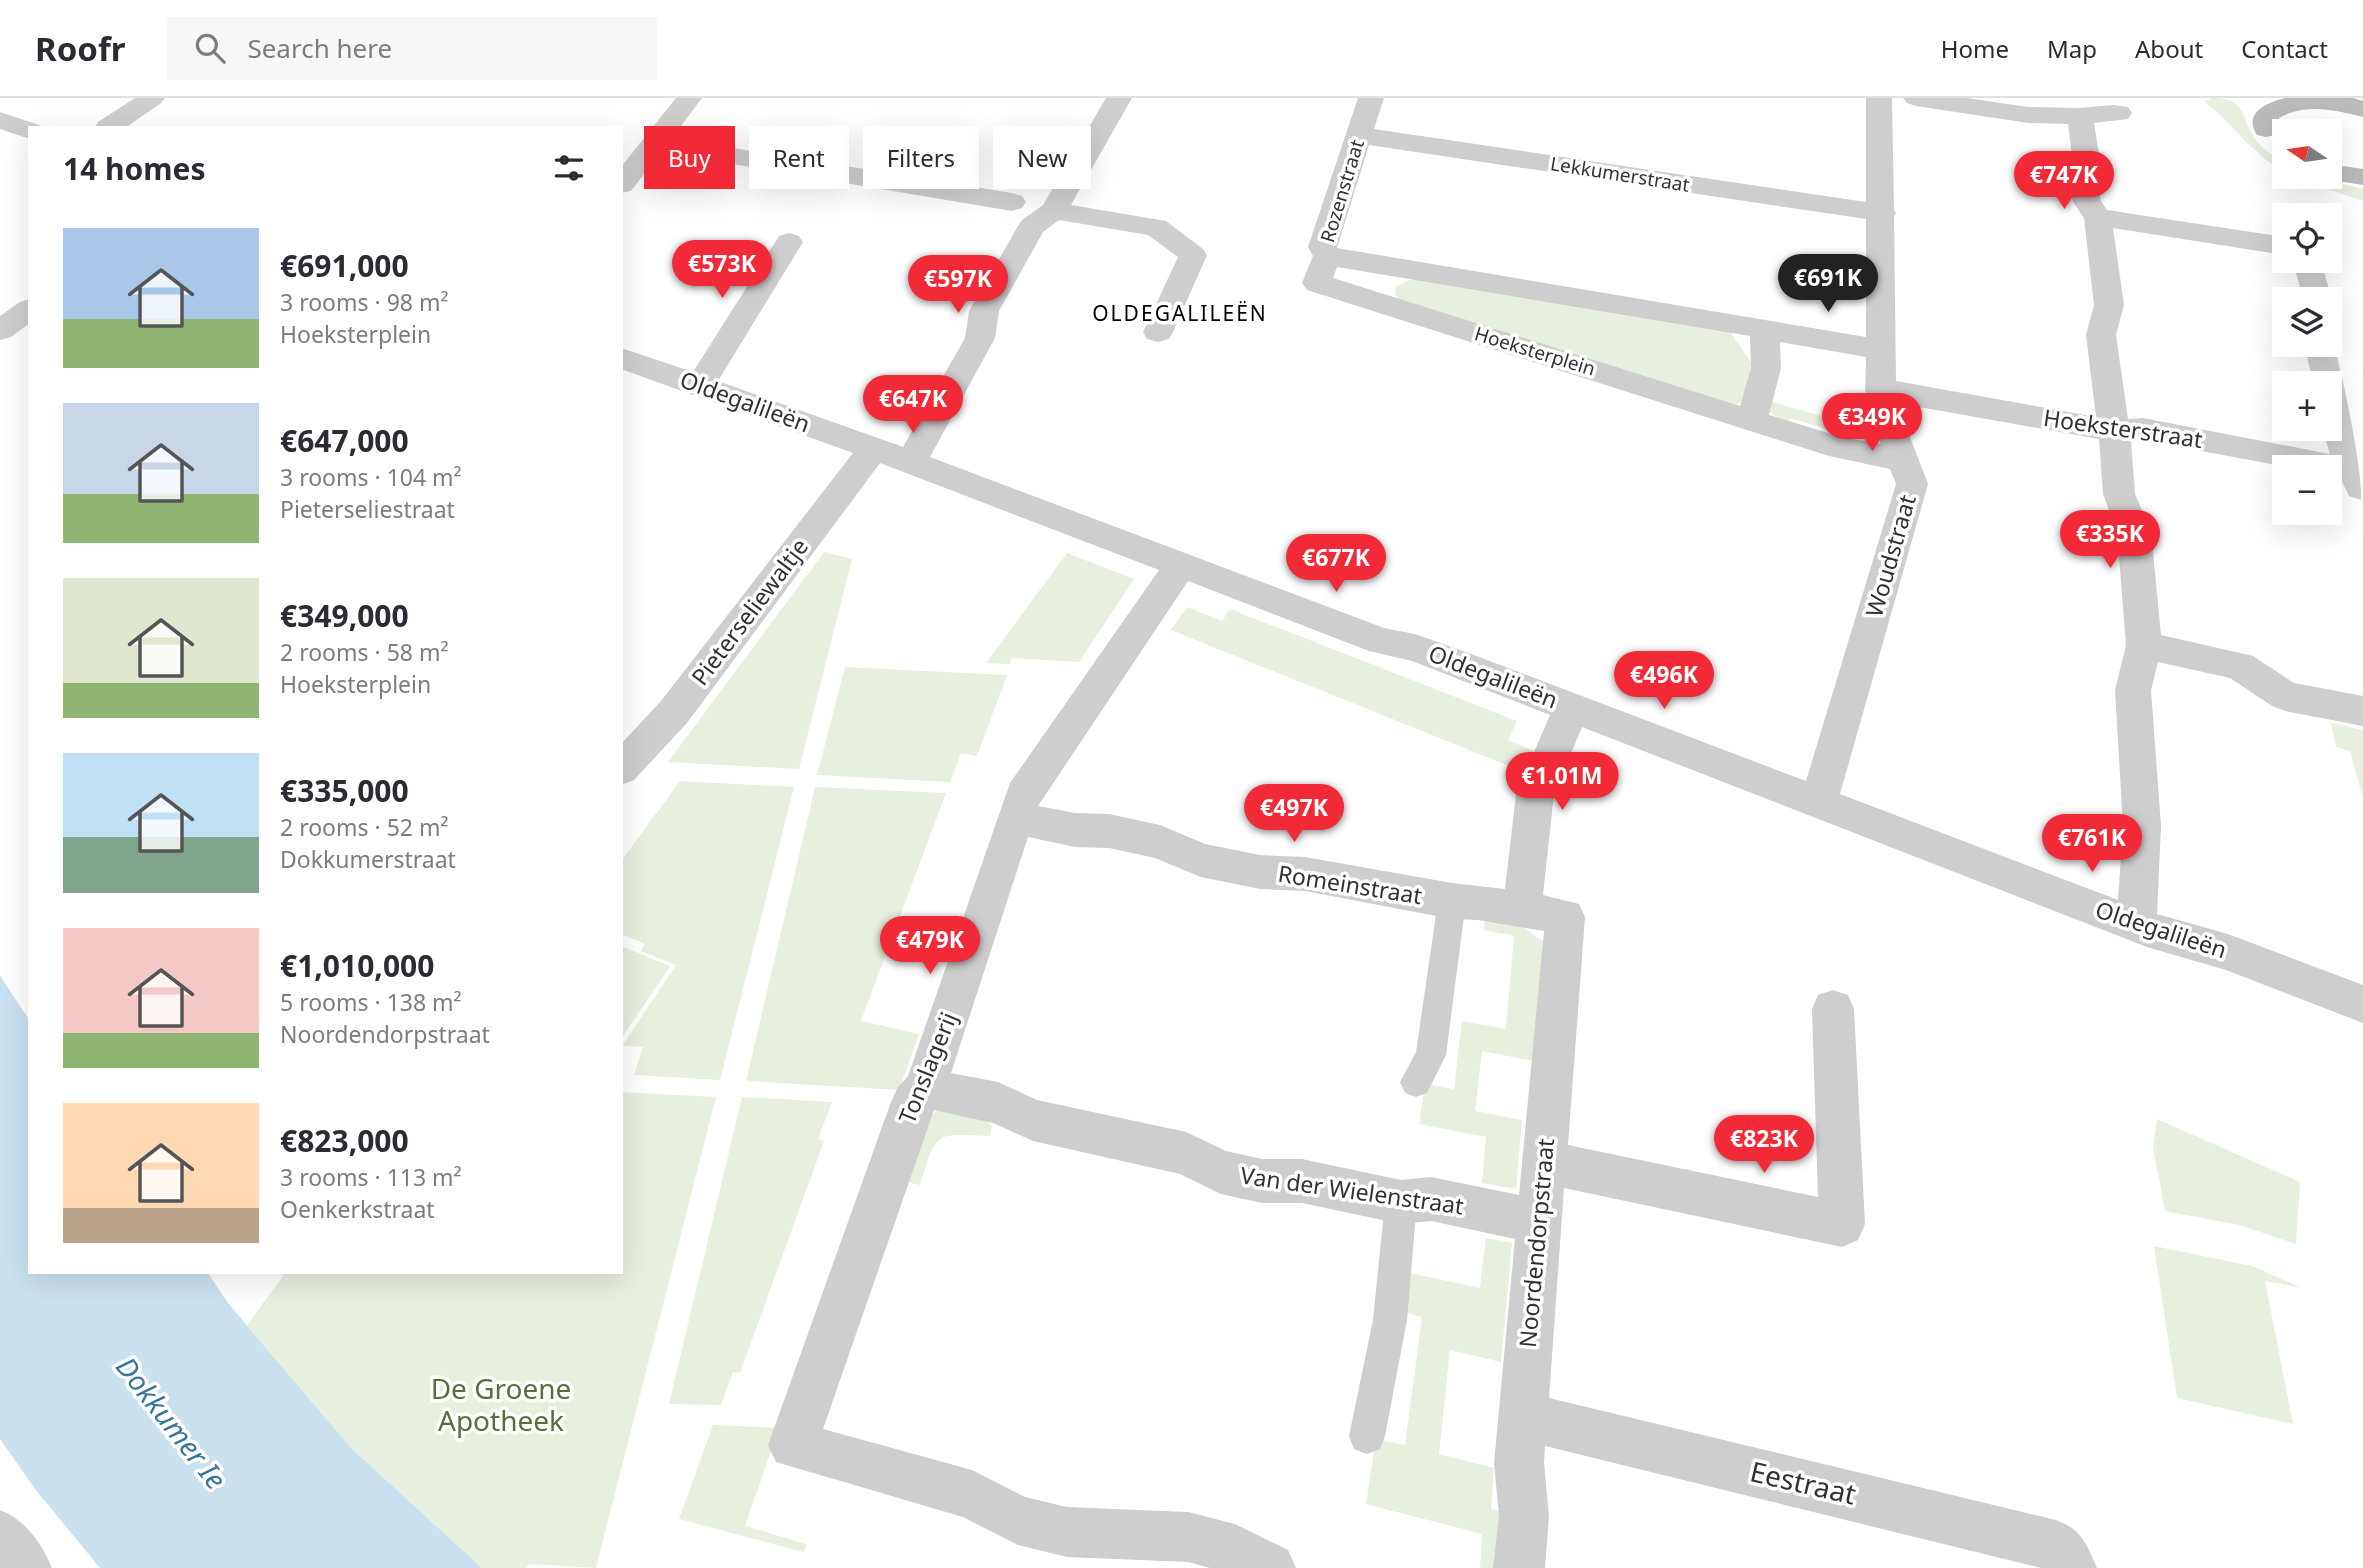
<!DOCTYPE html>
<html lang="en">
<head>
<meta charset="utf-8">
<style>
	:root { --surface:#fff; --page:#f7f7f7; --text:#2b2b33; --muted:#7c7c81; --line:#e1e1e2; --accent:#f22937 }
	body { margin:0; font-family:"Noto Sans",sans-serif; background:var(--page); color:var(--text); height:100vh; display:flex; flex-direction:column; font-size:26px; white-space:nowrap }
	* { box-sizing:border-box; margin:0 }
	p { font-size:23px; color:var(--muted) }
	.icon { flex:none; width:38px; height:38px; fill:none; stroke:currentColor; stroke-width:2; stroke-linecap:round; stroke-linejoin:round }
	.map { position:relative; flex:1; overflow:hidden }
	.drawer { position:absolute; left:28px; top:28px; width:595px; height:1148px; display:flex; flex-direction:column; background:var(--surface); border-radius:0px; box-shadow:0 7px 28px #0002 }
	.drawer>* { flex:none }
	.banner { position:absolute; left:644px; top:28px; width:665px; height:63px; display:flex; gap:14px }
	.needle { width:46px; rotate:283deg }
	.tools { position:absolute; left:2272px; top:21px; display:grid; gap:14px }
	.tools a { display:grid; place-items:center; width:70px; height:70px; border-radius:0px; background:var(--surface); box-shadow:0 7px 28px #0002; font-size:35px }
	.price { position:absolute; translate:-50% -60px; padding:0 16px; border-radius:24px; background:var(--accent); color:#fff; font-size:23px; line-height:46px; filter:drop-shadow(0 2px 4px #0008) }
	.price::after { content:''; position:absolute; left:50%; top:42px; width:21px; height:16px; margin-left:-10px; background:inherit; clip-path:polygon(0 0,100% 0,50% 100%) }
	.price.selected { background:#222; color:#fff }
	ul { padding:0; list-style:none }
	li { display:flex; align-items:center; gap:21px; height:175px; padding:0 35px }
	li span { display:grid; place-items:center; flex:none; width:196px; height:140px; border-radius:0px; color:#555 }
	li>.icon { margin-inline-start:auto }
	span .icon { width:84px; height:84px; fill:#fffc; stroke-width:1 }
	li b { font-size:30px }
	h2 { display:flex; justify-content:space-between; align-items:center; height:84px; padding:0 35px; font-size:30px }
	.chip { padding:0 24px; border-radius:0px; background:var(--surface); box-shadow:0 7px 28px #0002; font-size:24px; line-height:63px }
	.chip.selected { background:var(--accent); color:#fff }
	header { display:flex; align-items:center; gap:42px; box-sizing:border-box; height:98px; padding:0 35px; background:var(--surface); border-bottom:2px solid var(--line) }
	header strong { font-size:33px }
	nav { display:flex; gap:38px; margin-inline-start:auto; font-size:24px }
	.search { width:490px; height:63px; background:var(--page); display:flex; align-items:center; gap:18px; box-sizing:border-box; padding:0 24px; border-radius:0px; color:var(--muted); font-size:26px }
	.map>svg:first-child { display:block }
	.green { fill:#e7efdf }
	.water { fill:#cae1ef }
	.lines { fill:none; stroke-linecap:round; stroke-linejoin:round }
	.lane { fill:#cecece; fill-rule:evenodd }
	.street { fill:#cecece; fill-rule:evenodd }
	.secondary { fill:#bbb; fill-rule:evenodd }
	.labels { text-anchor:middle; stroke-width:7; stroke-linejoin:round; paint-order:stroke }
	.far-street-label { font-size:19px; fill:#313131; stroke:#fff }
	.far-neighbourhood-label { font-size:21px; letter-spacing:2px; fill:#000; stroke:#fff }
	.street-label { font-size:23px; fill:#313131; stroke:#fff }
	.near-park-label { font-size:28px; fill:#54713a; stroke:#fff }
	.near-water-label { font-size:28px; font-style:italic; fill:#38749b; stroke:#fff }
	.near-street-label { font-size:28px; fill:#313131; stroke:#fff }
</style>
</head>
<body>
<header>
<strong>Roofr</strong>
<div class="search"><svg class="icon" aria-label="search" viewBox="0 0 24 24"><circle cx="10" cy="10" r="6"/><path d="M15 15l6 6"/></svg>Search here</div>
<nav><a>Home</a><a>Map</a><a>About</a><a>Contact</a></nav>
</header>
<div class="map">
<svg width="2363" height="1470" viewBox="0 0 2363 1470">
	<rect width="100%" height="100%" fill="#fff"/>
	<g class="green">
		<path d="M2212,0C2246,0 2240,17 2254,39C2261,50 2272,58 2284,65V74C2258,59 2242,39 2221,18C2216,12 2209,9 2205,3Z"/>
		<polygon points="2293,79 2313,79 2363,91 2363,103"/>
		<path d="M1415,180L1730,233L1751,265C1751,279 1748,303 1734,308L1399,203L1395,197L1396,188Z"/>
		<polygon points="1772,304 1832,321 1836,319 1848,342 1832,337 1832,333 1791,320 1786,326 1770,314"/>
		<polygon points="824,454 852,461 799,671 668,664"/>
		<polygon points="1067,455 1134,481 1079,564 1012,560 1010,566 986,565"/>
		<polygon points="1187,509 1222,523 1230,511 1517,623 1508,642 1534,653 1524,674 1171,532"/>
		<polygon points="845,569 1007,577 977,658 961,655 950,684 817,677"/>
		<polygon points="2331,625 2363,632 2363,700 2350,653 2336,649"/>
		<polygon points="680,683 794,689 720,982 634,977 643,949 622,948 676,867 641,853 645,846 621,836 621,763"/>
		<polygon points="815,689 946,695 861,923 919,936 899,992 746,983"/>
		<polygon points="1485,820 1520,827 1544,844 1534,963 1482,953 1475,1013 1522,1022 1516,1091 1482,1085 1486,1039 1419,1026 1425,986 1454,991 1462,923 1506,931 1514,838 1484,832"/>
		<polygon points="621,848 670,868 621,941"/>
		<polygon points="621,994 716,999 596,1470 530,1466 526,1470 482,1470 351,1350 247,1227 286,1174 621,1174"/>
		<polygon points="742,999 832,1004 818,1041 824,1043 740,1275 733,1274 721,1307 669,1306"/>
		<path d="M940,1010L980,1018L992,1028L990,1038C934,1036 937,1031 920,1087L902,1083L921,1027Z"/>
		<polygon points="2157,1021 2300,1084 2296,1146 2239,1127 2165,1113 2153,1049"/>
		<polygon points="1486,1140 1512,1145 1501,1264 1450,1252 1439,1356 1494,1370 1491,1411 1508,1416 1504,1470 1480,1470 1482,1436 1366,1406 1376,1341 1405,1347 1422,1219 1403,1214 1410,1175 1480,1190"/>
		<polygon points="2154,1148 2252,1168 2302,1190 2265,1183 2293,1326 2177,1300"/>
		<polygon points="713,1327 779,1330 745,1428 806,1446 804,1454 679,1421"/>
	</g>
	<polygon class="water" points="0,878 30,923 30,1174 207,1174 228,1205 351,1350 482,1470 100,1470 35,1391 0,1341"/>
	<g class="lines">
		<g class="lane">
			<polygon points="1452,790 1462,794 1466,803 1446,957 1427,995 1416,999 1405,995 1400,984 1416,954 1438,803 1442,794"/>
			<polygon points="1401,1088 1413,1092 1417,1104 1407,1222 1385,1338 1380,1351 1367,1356 1354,1351 1349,1338 1373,1222 1385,1104 1389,1092"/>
		</g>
		<g class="street">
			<polygon points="135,0 165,0 161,5 125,30 94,30 98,24"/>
			<polygon points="676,0 702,0 672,40 1012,95 1022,98 1026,104 1022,110 1012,113 661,54 631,93 621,95 621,69"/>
			<path d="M1106,0H1132L1071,107L1166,123L1203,151L1207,157L1173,234L1169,241L1158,244L1147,241L1143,234L1178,159L1148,137L1059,122L1043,134L999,213L995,240L930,359L1384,530L1415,536L1466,554L1806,683L1896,386L1890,371L1829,358L1307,192L1302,185L1313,158L1308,149L1358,0H1384L1374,31L1866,104V0H1892L1894,112L1896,115L1894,118L1896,283L2096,319L2086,237L2094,207L2084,120L2073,104L2069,84L2074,74L2068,26L2028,25L1916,8L1907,5L1903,0H1967L2028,9L2079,10L2113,7L2128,9L2132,15L2128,21L2094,25L2102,74L2097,84L2101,103L2107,112L2284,139V157L2113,130L2124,207L2116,237L2128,321L2143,320L2330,356L2322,331H2329V285H2313L2306,254L2308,247H2329V239L2334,240L2338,247C2335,258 2340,269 2342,279C2348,306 2363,379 2361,402L2349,398L2341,382L2329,379V369H2287L2143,342L2131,343L2135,396L2151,433L2161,537L2253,558L2294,585L2363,598V628L2285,613L2272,608L2230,580L2158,564L2151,592L2161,728L2157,816L2228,836L2363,887V925L2226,872L2147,849L1582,629L1554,696L1543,797L1579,806L1585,819L1568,1047L1818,1099L1812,911L1818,897L1833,892L1848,897L1854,911L1865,1126L1858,1142L1842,1149L1564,1090L1549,1300L2056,1422C2082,1432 2086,1445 2097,1470H2041L1545,1348L1544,1365L1549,1418L1545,1470H1493L1499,1418L1494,1365L1515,1141L1431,1123L1401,1126L1302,1105H1262L1221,1096L1180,1076L1033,1043L993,1025L934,1012L823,1331L972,1372L1025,1399L1067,1409L1188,1414L1235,1426L1288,1452L1296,1470H1210L1188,1464L1067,1459L1018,1447L963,1419L776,1364L768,1347L891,1004L898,989L908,978L1010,685L1159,472L880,365L687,625L634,682L621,687V646L661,603L853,355L621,271V250L693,274L779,138L789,135L799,138L803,144L718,283L903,349L965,240L969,213L1018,128L1022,122L1043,107ZM1369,47L1866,121V239L1337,150ZM1337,169L1750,238L1751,270L1740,308L1333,180ZM1780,244L1866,259L1865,303L1881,346L1841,339L1769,317L1781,270ZM1897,305L2099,341L2103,396L2117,433L2126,547L2115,592L2123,728L2118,802L1840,696L1928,386ZM1188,483L1369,553L1412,563L1550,617L1516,696L1505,791L1452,785L1305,759L1260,757L1205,746L1160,727L1109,716L1075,715L1038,708ZM1028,739L1075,749L1109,750L1155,760L1201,779L1260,791L1305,793L1452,821L1478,822L1544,833L1519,1097L1431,1079L1401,1082L1302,1061H1262L1226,1053L1186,1034L1037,1002L998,984L951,975Z"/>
			<polygon points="0,14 39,27 41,30 30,30 30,41 0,31"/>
			<polygon points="2293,163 2321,163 2332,201 2329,205 2329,201 2303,201"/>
			<polygon points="30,201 30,225 11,239 0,242 0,218 20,204"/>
			<path d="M0,1412C26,1422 41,1445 52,1470H0Z"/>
		</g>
		<g class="secondary">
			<path d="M2285,0H2353L2363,3V19C2335,12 2305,5 2279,20V31L2275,37L2266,39L2257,37C2242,15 2268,4 2285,0Z"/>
			<polygon points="2329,66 2363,71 2363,87 2319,80 2329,79"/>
		</g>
	</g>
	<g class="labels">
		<g class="far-street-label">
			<text transform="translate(1620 76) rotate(9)" y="7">Lekkumerstraat</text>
			<text transform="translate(1342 93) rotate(-73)" y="7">Rozenstraat</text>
			<text transform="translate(1535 253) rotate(17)" y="7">Hoeksterplein</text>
		</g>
		<g class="far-neighbourhood-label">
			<text x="1180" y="223">OLDEGALILEËN</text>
		</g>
		<g class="street-label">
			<text transform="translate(745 304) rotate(20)" y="8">Oldegalileën</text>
			<text transform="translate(2123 331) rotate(8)" y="8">Hoeksterstraat</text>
			<text transform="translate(1891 458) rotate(-74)" y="8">Woudstraat</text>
			<text transform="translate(750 514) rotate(-53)" y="8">Pieterseliewaltje</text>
			<text transform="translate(1493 579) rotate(21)" y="8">Oldegalileën</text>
			<text transform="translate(1350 787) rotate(9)" y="8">Romeinstraat</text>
			<text transform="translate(2161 832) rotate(18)" y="8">Oldegalileën</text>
			<text transform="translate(928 970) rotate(-68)" y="8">Tonslagerij</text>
			<text transform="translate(1352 1093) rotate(8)" y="8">Van der Wielenstraat</text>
			<text transform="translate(1537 1145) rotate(-85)" y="8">Noordendorpstraat</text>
		</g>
		<g class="near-park-label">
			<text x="501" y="1301">De Groene<tspan x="501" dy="32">Apotheek</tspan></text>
		</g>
		<g class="near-water-label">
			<text transform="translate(171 1325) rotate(52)" y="10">Dokkumer Ie</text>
		</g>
		<g class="near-street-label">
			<text transform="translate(1803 1385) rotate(13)" y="10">Eestraat</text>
		</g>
	</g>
</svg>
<div class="tools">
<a><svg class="needle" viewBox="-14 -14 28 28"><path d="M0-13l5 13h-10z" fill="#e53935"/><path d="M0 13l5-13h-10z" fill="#7c7c81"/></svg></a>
<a><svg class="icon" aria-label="locate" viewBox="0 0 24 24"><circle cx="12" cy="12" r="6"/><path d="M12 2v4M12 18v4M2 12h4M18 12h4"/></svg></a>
<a><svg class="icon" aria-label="layers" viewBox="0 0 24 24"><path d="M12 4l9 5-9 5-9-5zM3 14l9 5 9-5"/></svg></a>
<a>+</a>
<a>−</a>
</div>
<b class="price" style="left:2064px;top:113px">€747K</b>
<b class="price" style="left:722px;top:202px">€573K</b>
<b class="price selected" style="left:1828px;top:216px">€691K</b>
<b class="price" style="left:958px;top:217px">€597K</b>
<b class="price" style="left:913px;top:337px">€647K</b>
<b class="price" style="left:1872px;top:355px">€349K</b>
<b class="price" style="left:2110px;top:472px">€335K</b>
<b class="price" style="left:1336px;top:496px">€677K</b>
<b class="price" style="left:1664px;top:613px">€496K</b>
<b class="price" style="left:1562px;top:714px">€1.01M</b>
<b class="price" style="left:1294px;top:746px">€497K</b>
<b class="price" style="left:2092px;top:776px">€761K</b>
<b class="price" style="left:930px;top:878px">€479K</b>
<b class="price" style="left:1764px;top:1077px">€823K</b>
<div class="banner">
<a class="chip selected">Buy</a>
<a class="chip">Rent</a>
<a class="chip">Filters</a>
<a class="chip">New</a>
</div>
<section class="drawer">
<h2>14 homes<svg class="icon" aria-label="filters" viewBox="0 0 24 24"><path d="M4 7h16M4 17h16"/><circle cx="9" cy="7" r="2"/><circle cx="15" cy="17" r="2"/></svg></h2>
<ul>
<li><span style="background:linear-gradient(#a9c7e8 65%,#8fb573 0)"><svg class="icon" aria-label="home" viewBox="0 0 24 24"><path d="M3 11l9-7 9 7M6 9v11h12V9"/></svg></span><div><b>€691,000</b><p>3 rooms · 98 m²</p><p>Hoeksterplein</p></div></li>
<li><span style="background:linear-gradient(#c9d6e8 65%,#8fb573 0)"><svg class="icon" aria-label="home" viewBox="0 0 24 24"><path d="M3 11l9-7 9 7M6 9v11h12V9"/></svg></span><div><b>€647,000</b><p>3 rooms · 104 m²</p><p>Pieterseliestraat</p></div></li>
<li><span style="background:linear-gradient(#dfe7d0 75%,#8fb573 0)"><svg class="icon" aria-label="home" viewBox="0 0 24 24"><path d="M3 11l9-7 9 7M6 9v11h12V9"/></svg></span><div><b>€349,000</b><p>2 rooms · 58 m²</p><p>Hoeksterplein</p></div></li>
<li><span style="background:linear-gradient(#bfe0f5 60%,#7fa58c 0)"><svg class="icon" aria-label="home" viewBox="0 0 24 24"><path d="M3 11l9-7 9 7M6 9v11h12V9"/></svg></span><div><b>€335,000</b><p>2 rooms · 52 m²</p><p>Dokkumerstraat</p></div></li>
<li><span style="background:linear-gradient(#f6c9c9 75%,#8fb573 0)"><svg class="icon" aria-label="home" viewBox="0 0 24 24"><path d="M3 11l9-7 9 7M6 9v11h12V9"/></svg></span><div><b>€1,010,000</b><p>5 rooms · 138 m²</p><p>Noordendorpstraat</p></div></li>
<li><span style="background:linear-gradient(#ffd9b3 75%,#b9a48a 0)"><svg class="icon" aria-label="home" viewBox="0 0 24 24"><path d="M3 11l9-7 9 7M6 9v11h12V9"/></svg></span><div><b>€823,000</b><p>3 rooms · 113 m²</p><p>Oenkerkstraat</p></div></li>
</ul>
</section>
</div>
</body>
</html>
